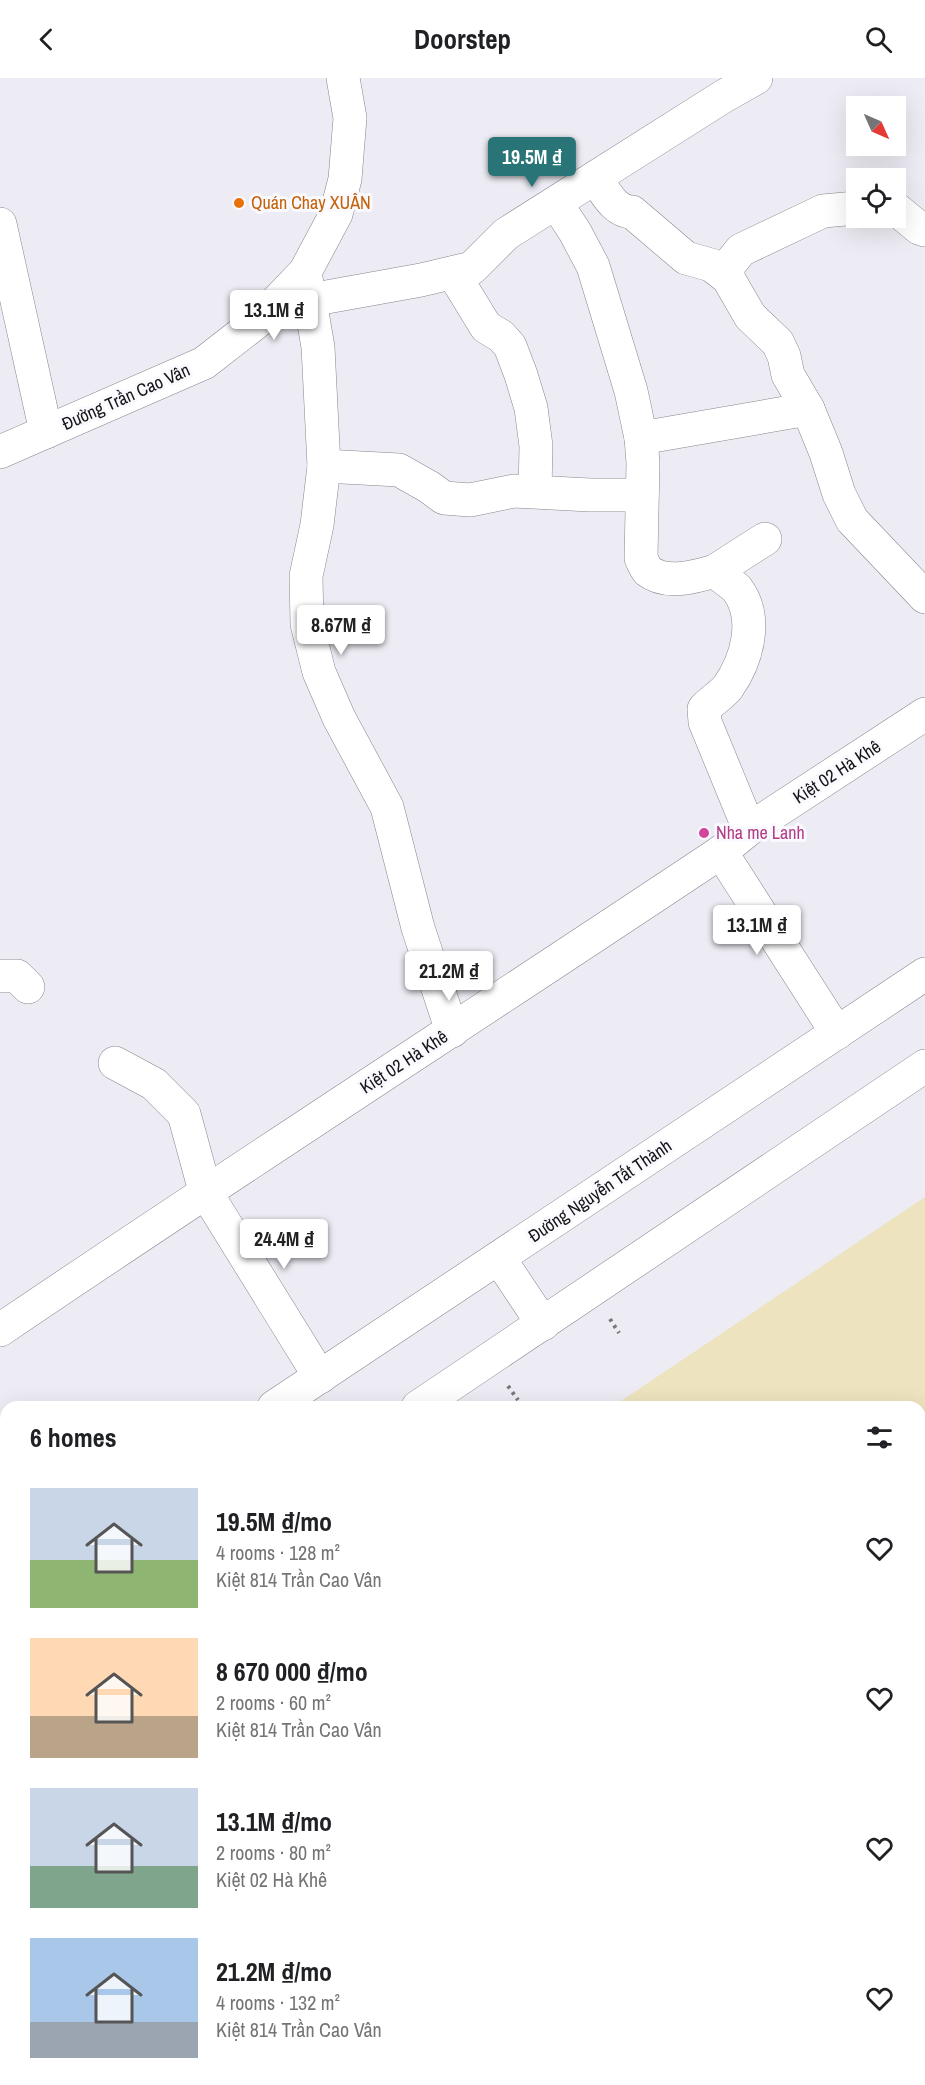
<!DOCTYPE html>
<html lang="en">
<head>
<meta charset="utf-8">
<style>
	:root { --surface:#fff; --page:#f2f2f2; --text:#202124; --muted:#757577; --accent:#297476 }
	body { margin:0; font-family:"Archivo Narrow",sans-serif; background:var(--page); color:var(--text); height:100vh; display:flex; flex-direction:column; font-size:22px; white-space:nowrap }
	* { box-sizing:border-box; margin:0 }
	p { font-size:20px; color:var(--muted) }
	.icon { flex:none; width:33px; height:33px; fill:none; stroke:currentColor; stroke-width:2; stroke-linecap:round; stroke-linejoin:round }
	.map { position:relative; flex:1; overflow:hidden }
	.panel { position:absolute; left:0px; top:1323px; width:926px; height:684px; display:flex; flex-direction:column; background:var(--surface); border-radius:18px 18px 0 0; box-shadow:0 6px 24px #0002 }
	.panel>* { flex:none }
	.needle { width:39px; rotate:135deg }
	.fabs { position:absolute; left:846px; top:18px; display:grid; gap:12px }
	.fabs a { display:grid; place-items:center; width:60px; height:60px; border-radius:0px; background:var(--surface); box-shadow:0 6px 24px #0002; font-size:30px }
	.price { position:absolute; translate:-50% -51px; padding:0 14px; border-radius:6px; background:#fff; color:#222; font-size:20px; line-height:39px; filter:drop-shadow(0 2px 3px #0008) }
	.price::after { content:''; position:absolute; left:50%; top:36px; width:18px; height:14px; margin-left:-9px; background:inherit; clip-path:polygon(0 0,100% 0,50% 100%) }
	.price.current { background:var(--accent); color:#fff }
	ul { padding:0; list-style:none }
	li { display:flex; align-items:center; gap:18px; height:150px; padding:0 30px }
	li span { display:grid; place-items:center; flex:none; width:168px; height:120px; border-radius:0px; color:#555 }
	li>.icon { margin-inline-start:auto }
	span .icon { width:72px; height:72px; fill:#fffc; stroke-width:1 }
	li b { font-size:26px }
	h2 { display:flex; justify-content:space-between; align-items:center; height:72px; padding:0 30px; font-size:26px }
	header { display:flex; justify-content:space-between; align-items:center; height:78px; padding:0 30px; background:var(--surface); font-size:27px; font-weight:700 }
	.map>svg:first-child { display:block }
	.sand { fill:#ede3be }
	.water { fill:#8bacde }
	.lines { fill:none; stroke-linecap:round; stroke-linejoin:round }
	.minor-casing { stroke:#87868d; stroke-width:34 }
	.major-casing { stroke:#87868d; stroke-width:34 }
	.path { stroke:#77767b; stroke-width:4; stroke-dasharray:3 4.5; stroke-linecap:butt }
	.minor { stroke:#fff; stroke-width:33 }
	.major { stroke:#fff; stroke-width:33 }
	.food-dot { fill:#e8710a; stroke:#faf9fe; stroke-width:2 }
	.hotel-dot { fill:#d1479c; stroke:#faf9fe; stroke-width:2 }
	.labels { text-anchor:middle; stroke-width:6; stroke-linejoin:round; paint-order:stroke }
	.food-label { font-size:18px; fill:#c56008; stroke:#faf9fe; text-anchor:start }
	.street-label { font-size:18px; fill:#151417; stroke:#faf9fe }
	.hotel-label { font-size:18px; fill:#b23c85; stroke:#faf9fe; text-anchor:start }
</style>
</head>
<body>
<header><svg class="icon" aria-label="back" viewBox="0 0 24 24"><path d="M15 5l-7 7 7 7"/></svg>Doorstep<svg class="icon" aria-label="search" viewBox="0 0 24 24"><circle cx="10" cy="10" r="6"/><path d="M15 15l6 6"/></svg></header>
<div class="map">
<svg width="925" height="2007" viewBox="0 0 925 2007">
	<rect width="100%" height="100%" fill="#edecf4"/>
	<g class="sand">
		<polygon points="925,1119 925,1376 920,1379 920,1329 612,1329"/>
		<polygon points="6,1737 6,1977 0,1981 0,1741"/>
	</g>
	<polygon class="water" points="925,1376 925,2007 0,2007 0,1981 6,1977 6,2001 920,2001 920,1379"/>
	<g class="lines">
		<defs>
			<g id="minor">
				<path d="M595,100C605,113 614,134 632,134L686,180L711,187L728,200"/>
				<path d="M556,125L575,154L593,188L631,313L641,360L643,385L641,480C643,484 645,490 648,493C666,507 695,499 715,493C721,499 731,505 737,511C759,540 747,582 728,609C722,617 711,623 704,631L705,644L749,751"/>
				<polyline points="856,130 823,133 741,172 728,188 728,200 750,238 778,265 784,278 788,297 808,331 826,375 839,416 852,442 925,519"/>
				<polyline points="896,131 919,150 925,152"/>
				<polyline points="0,146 46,354"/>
				<polyline points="305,194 318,269 324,388 317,447 306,498 307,546 319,594 339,640 387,729 418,850 452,953"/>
				<polyline points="453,195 486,249 501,258 510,268 521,297 531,330 536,368 535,413"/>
				<polyline points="310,222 421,202 472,190 506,156 724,18 756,0"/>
				<polyline points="641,360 808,331"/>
				<polyline points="324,388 399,392 429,409 444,420 470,422 514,413 590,417 642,417"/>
				<polyline points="715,493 765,461"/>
				<polyline points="721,774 837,955"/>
				<polyline points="0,898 17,898 28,909"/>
				<polyline points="115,985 154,1006 184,1036 205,1113 320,1299"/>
				<path d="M0,1252C239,1090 481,934 721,774L749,751L925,636"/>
			</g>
			<g id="major">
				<polyline points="0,374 204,285 258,243 305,194 336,136 345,101 350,40 343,0"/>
				<polyline points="499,1180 543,1246"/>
				<polyline points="274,1329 925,896"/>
				<polyline points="418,1329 925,988"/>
				<polyline points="0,1511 6,1507"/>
				<polyline points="0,1608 6,1604"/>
			</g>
		</defs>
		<use href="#minor" class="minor-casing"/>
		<use href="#major" class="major-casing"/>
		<g class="path">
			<polyline points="610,1241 619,1255"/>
			<polyline points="508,1308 518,1322"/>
		</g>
		<use href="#minor" class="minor"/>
		<use href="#major" class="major"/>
	</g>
	<circle class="food-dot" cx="239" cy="125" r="6"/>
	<circle class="hotel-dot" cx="704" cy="755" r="6"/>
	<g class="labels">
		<g class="food-label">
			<text x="251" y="131">Quán Chay XUÂN</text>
		</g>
		<g class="street-label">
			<text transform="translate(126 319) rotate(-24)" y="6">Đường Trần Cao Vân</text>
			<text transform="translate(837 694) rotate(-33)" y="6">Kiệt 02 Hà Khê</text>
			<text transform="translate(404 984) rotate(-33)" y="6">Kiệt 02 Hà Khê</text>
			<text transform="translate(600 1113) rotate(-34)" y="6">Đường Nguyễn Tất Thành</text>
		</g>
		<g class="hotel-label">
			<text x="716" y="761">Nha me Lanh</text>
		</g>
	</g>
</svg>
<div class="fabs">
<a><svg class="needle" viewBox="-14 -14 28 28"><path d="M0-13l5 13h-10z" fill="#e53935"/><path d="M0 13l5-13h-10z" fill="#757577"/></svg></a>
<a><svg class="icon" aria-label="locate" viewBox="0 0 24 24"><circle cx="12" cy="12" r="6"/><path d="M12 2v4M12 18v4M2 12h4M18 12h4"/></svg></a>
</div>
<b class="price current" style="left:532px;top:110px">19.5M ₫</b>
<b class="price" style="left:274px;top:263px">13.1M ₫</b>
<b class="price" style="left:341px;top:578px">8.67M ₫</b>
<b class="price" style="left:757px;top:878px">13.1M ₫</b>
<b class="price" style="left:449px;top:924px">21.2M ₫</b>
<b class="price" style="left:284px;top:1192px">24.4M ₫</b>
<section class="panel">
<h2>6 homes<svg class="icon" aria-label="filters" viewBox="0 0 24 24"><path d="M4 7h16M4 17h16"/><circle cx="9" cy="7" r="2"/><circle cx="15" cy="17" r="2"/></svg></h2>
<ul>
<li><span style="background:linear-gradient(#c9d6e8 60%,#8fb573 0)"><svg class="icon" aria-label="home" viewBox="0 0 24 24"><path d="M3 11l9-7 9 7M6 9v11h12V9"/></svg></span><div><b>19.5M ₫/mo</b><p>4 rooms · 128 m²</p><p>Kiệt 814 Trần Cao Vân</p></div><svg class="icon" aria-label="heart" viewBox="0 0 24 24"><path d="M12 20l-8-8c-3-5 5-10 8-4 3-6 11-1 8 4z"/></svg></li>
<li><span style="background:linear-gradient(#ffd9b3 65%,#b9a48a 0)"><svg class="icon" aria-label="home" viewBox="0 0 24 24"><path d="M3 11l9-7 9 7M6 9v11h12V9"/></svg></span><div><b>8 670 000 ₫/mo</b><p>2 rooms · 60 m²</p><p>Kiệt 814 Trần Cao Vân</p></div><svg class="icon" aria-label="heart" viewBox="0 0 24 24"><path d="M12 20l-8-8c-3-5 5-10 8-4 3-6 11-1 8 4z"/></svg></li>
<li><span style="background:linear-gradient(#c9d6e8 65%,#7fa58c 0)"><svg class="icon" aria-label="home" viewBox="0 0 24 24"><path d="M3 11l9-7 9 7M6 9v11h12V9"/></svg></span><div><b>13.1M ₫/mo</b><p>2 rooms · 80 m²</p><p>Kiệt 02 Hà Khê</p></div><svg class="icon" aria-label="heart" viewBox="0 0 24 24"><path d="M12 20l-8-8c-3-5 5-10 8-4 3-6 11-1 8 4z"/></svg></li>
<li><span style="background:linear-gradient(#a9c7e8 70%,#9aa5b1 0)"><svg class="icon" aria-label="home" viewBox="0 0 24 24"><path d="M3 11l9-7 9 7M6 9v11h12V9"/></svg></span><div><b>21.2M ₫/mo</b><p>4 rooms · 132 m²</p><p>Kiệt 814 Trần Cao Vân</p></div><svg class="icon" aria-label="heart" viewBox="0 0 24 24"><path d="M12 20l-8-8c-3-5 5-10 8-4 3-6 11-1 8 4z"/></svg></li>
</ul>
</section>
</div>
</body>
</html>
